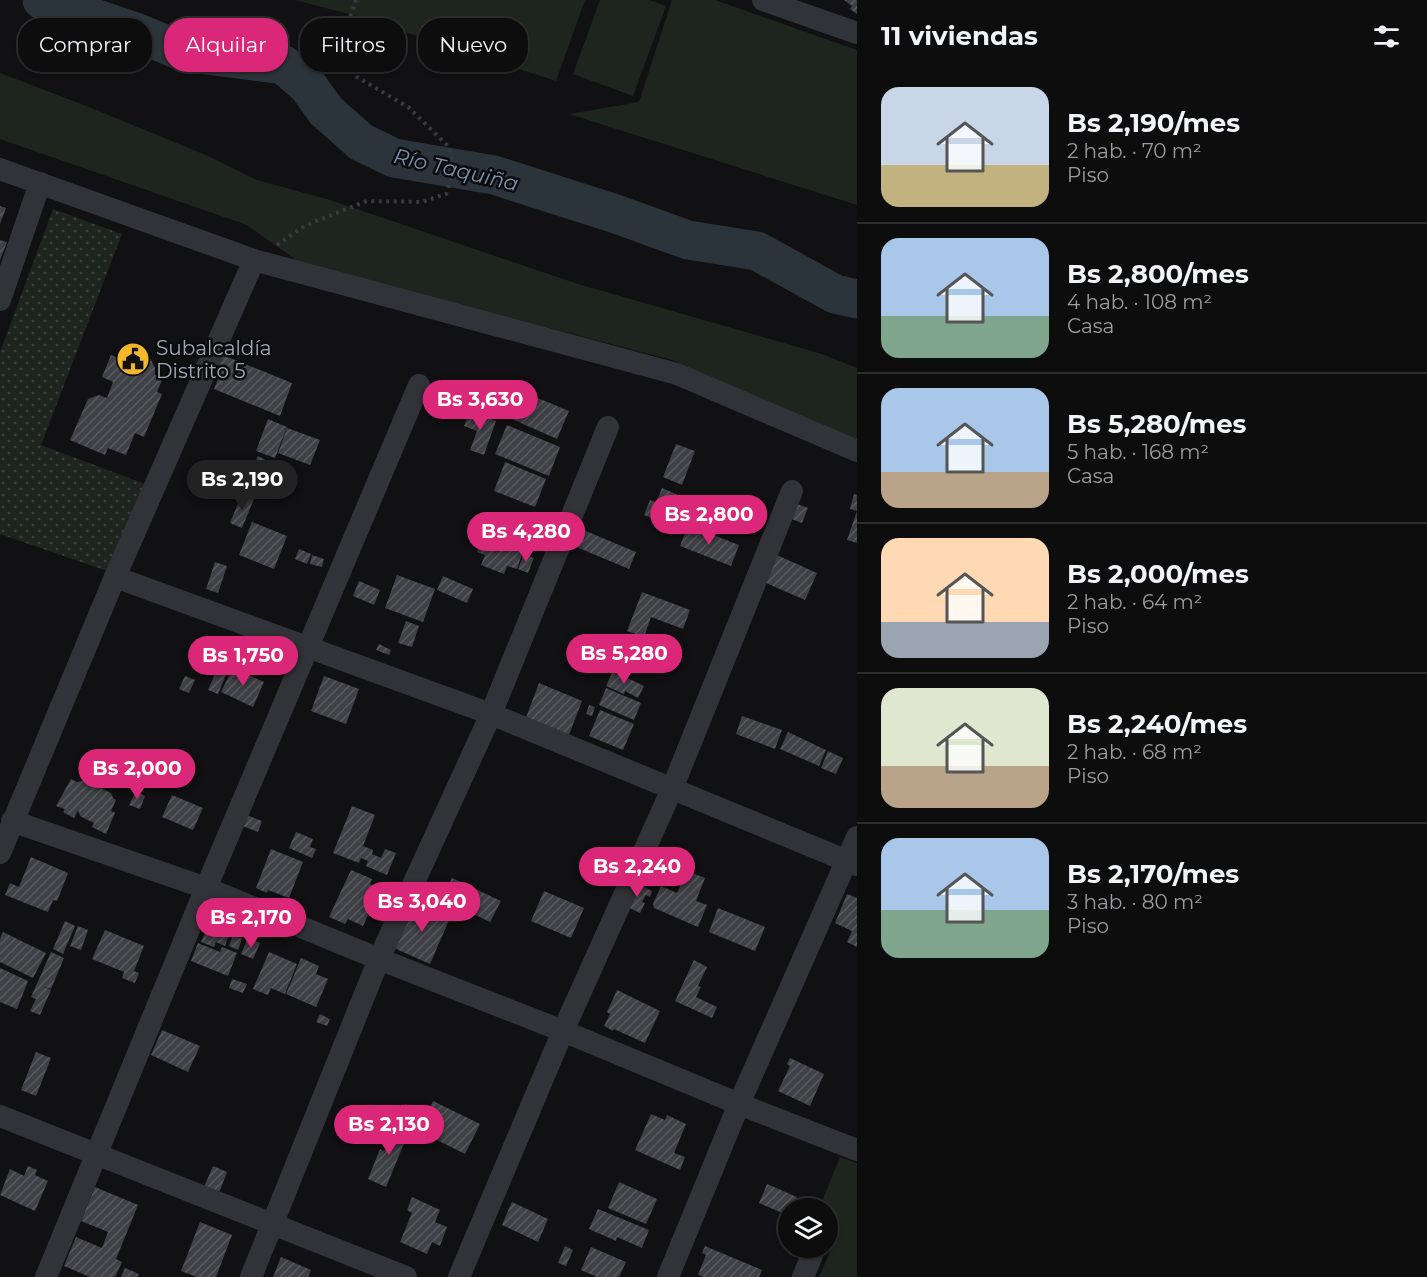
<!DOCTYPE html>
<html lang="es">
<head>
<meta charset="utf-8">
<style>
	:root { --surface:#0d0d0e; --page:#161617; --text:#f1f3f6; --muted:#9a9c9e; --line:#2d2d2e; --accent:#db2777 }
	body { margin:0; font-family:Montserrat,sans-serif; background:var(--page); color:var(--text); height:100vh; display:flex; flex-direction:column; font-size:22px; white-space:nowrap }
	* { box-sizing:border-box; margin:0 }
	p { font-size:20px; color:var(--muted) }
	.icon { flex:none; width:33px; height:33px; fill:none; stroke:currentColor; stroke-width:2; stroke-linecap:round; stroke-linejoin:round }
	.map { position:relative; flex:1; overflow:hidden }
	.panel { display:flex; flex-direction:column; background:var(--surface); width:570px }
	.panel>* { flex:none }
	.banner { position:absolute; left:18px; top:18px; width:570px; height:54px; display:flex; gap:12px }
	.fabs { position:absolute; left:778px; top:1198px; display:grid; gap:12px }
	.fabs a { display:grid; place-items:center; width:60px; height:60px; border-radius:50%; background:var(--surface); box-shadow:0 2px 4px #0004,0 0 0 2px var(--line); font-size:30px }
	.price { position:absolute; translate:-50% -51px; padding:0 14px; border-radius:21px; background:var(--accent); color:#fff; font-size:20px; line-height:39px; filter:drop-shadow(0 2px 3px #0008) }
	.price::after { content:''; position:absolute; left:50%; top:36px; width:18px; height:14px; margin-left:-9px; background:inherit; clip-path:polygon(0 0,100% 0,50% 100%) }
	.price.current { background:#222; color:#fff }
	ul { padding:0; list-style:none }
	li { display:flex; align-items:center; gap:18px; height:150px; padding:0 24px }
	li+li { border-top:2px solid var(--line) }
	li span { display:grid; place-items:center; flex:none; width:168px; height:120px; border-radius:18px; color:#555 }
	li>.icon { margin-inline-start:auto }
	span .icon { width:72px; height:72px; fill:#fffc; stroke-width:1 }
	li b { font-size:26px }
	h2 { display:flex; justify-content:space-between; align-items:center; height:72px; padding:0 24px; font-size:26px }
	.pill { padding:0 21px; border-radius:24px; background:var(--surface); box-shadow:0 2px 4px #0004,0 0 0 2px var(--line); font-size:21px; line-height:54px }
	.pill.current { background:var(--accent); color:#fff }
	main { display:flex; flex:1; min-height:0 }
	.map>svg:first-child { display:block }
	.green { fill:#1e251f }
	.park { fill:url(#park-dots) }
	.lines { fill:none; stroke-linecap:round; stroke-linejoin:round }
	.river { stroke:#2b333b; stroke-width:39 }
	.building { fill:url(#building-hatch) }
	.path { stroke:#383a3f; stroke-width:4; stroke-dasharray:3 4.5; stroke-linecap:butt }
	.minor { stroke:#323338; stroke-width:22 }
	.labels { text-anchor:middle; stroke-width:5; stroke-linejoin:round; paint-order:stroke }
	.poi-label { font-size:20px; fill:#a2a7b4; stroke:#0c0c0e; text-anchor:start }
	.water-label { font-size:21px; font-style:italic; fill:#7993af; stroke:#0c0c0e }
</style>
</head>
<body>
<main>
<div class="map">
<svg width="857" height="1277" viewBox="0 0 857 1277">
	<defs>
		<pattern id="park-dots" width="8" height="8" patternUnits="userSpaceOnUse" patternTransform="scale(1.5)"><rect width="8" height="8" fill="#1e251f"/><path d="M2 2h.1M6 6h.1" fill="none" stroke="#3c423d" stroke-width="1.8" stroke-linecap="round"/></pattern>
		<pattern id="building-hatch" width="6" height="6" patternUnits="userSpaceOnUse" patternTransform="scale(1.5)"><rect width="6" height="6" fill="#404146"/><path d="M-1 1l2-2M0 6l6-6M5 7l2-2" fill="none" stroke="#585a5e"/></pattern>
	</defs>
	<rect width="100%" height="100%" fill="#111113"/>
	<g class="green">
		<polygon points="295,0 585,0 556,81 349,14"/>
		<polygon points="600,0 649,0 666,6 633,96 573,74"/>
		<polygon points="672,0 715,0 857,50 857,205 569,114 639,102"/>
		<polygon points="0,73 89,107 208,156 257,180 330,200 578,284 822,354 857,368 857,441 849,440 672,360 300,263 247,225 0,139"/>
		<polygon points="840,1157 857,1163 857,1277 819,1277 831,1250 828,1248 828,1209 819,1209"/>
	</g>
	<polygon class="park" points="53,209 122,234 41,445 145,484 107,571 0,534 0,352"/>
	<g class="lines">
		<polyline class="river" points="42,0 138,33 184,52 284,65 308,86 326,111 361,142 394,158 494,175 616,214 688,240 757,251 835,294 857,299"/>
	</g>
	<g class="building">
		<polygon points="844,0 857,0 857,14 850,9 852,6"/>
		<polygon points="0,206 6,208 0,224"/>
		<polygon points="0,240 7,242 0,260"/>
		<polygon points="136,348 147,352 155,368 155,375 163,378 157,392 162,394 144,437 135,433 126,455 108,448 105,455 70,440 88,399 99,395 107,398 113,382 102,377 111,355 121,359 134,353"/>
		<polygon points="218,353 292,383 280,416 214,389 221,371 212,367"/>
		<polygon points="516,389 569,411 557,439 505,416"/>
		<polygon points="470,411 496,421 484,455 470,450 477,431 464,426"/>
		<polygon points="268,419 287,427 275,458 256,451"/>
		<polygon points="507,425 560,447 549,476 495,454"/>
		<polygon points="287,428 320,440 310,465 278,453"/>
		<polygon points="676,444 695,451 682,485 663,477"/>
		<polygon points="258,456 274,464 260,494 244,487"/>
		<polygon points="505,462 546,479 535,507 494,491"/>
		<polygon points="662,488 678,495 672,507 657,500"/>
		<polygon points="242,494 254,499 242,528 230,523"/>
		<polygon points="854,494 857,495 857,543 847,540 857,511 850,509"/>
		<polygon points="724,498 761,512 756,527 718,514"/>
		<polygon points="650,500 673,508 667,524 644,515"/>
		<polygon points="792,502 808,508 802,523 786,517"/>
		<polygon points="252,522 287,536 274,569 239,555"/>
		<polygon points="688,525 739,545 731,566 680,546"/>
		<polygon points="581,529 636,552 629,569 574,546"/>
		<polygon points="483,536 523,551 517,569 507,566 504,574 481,565 485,555 477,552"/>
		<polygon points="299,549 311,554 307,564 295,559"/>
		<polygon points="770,552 817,573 805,600 757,579"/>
		<polygon points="524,554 534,558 528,573 518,569"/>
		<polygon points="312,555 324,559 322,567 310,564"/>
		<polygon points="215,562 227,566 218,593 206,589"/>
		<polygon points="397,575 435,589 423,622 385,608"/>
		<polygon points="443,576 473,589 467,603 437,590"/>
		<polygon points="359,581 380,590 374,605 353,596"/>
		<polygon points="642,592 690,610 683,629 651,617 644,637 627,631"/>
		<polygon points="406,621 419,626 412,647 398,643"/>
		<polygon points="379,644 391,650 389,655 376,650"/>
		<polygon points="224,665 229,668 218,694 208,690 216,672 220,674"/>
		<polygon points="233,668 264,682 253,707 221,692"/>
		<polygon points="613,671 644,686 638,698 625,691 624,694 606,686"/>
		<polygon points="185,676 195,680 189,693 179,689"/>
		<polygon points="324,676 359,689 346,724 311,711"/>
		<polygon points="539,683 582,701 567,740 524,723"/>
		<polygon points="606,688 641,703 634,720 599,705"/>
		<polygon points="589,705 595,707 592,716 586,714"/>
		<polygon points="600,710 634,724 623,750 589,736"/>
		<polygon points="742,716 782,730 775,749 736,734"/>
		<polygon points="788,732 826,750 819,766 780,749"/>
		<polygon points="828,751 843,758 836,774 821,768"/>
		<polygon points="71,779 77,782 84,780 111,793 113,798 116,800 111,811 115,813 106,834 92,827 94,823 80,816 78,810 74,818 63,812 65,809 56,806"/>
		<polygon points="136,791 145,796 140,809 129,805"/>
		<polygon points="172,795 203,808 193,830 162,817"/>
		<polygon points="352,806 375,815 363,846 373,850 372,854 381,858 385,849 396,853 387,875 366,866 368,861 361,858 359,863 333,853"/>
		<polygon points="244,814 262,821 258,832 240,825"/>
		<polygon points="296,832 313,839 310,847 316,849 312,858 289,848"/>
		<polygon points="271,849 303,862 289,898 268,890 267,893 256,888"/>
		<polygon points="31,857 68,873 57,901 53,900 48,912 5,895 10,883 19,887"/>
		<polygon points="351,870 372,879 370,884 380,889 363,926 348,919 345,924 329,917"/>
		<polygon points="687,871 705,878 696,901 707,905 698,927 654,908 653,904 661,886 677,893"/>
		<polygon points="452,878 501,901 490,922 442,899"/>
		<polygon points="636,883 652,891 650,897 646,895 642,902 645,903 640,913 623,905"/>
		<polygon points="544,891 584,908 571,938 531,921"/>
		<polygon points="847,894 857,898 857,947 847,942 852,931 835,923"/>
		<polygon points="414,902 450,918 430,964 394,948"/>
		<polygon points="718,908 765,927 755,951 709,932"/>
		<polygon points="65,921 75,926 63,954 53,949"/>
		<polygon points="209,924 230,933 225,946 216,942 214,947 201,942"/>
		<polygon points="78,926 88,930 81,950 70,946"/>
		<polygon points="105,930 144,946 134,971 139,973 135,983 122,978 124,972 92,959"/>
		<polygon points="3,932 46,953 33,978 0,962 0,939"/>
		<polygon points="233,935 242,939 238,950 229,946"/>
		<polygon points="248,938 260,943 253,959 241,954"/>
		<polygon points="198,943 220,952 222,947 237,953 228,976 191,961"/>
		<polygon points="51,952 64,958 51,989 42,986 51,990 40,1015 30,1011 36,999 31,997"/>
		<polygon points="269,952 297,964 285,994 271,988 268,995 253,989"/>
		<polygon points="301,958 319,966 316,974 328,979 316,1007 286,994"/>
		<polygon points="694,960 707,967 698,986 701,987 696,997 717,1007 712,1018 675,1001"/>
		<polygon points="0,968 28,981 17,1009 0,1002"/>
		<polygon points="232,979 247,984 243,993 229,988"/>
		<polygon points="617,990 660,1011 645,1043 614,1029 613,1031 604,1026 610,1014 607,1012"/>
		<polygon points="320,1014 330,1019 327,1026 316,1022"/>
		<polygon points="162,1030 200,1046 188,1072 151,1055"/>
		<polygon points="36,1052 51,1058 36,1096 21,1090"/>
		<polygon points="790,1058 824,1074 810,1106 778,1091 790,1066 787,1064"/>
		<polygon points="433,1101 480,1124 465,1154 419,1131"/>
		<polygon points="405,1104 419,1110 413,1124 399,1118"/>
		<polygon points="651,1114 665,1120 667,1115 686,1124 674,1153 685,1157 680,1170 635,1150"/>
		<polygon points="396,1122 410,1129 386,1187 368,1179 380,1149 384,1151"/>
		<polygon points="28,1166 37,1170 35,1175 48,1181 35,1211 0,1195 10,1169 24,1176"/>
		<polygon points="213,1166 227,1172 219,1193 204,1187"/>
		<polygon points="619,1182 657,1199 646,1224 608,1208"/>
		<polygon points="767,1184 797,1197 792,1209 789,1209 789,1216 759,1203"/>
		<polygon points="95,1187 138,1205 116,1259 122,1262 115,1277 90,1277 64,1266 76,1237 102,1248 108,1232 81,1221"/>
		<polygon points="412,1197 440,1210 435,1222 447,1227 440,1246 432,1242 427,1254 400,1242 412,1213 407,1210"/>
		<polygon points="512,1202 548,1219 538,1242 502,1225"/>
		<polygon points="598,1209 649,1230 642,1248 617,1237 616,1241 589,1229"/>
		<polygon points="200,1222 232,1235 216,1277 197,1277 181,1271"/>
		<polygon points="565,1246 573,1250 566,1266 558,1263"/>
		<polygon points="705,1246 762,1270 759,1277 704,1277 698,1275 706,1255 702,1253"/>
		<polygon points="591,1247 626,1262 619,1277 597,1277 581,1270"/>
		<polygon points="281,1257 311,1270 308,1277 273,1277"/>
		<polygon points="125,1268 139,1274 137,1277 121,1277"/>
	</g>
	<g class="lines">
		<polyline class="path" points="277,245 306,225 367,201 422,202 446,194 455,168 448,146 408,107 357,77 341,46 356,0"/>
		<g class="minor">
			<polyline points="763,0 857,33"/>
			<polyline points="0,169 254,260 677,374 857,451"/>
			<polyline points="0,300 40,183"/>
			<polyline points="115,577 491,714 857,865"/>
			<polyline points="12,821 206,888 379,959 563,1031 739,1104 857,1150"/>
			<polyline points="0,853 115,577 254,260"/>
			<polyline points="0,1116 406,1277"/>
			<polyline points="46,1277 206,888 419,385"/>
			<polyline points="251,1277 379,959 491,714 608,427"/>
			<polyline points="459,1277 563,1031 672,789 792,491"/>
			<polyline points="668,1277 739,1104 857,837"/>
			<polyline points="803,1277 812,1255"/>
		</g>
	</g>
	<defs>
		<symbol id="civic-disc" viewBox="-11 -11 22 22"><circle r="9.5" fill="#f2b72a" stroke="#0c0c0e"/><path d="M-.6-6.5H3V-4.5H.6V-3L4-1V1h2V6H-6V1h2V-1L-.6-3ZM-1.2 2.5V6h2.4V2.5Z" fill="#111"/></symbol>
	</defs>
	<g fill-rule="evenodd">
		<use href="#civic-disc" x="114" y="340" width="38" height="38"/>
	</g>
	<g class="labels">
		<g class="poi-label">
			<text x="156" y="355">Subalcaldía<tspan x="156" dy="23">Distrito 5</tspan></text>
		</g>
		<g class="water-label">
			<text transform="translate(456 170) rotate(13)" y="7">Río Taquiña</text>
		</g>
	</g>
</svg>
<div class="fabs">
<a><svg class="icon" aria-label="layers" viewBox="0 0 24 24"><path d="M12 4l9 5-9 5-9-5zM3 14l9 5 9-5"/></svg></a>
</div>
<b class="price" style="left:480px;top:431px">Bs 3,630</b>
<b class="price current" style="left:242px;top:511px">Bs 2,190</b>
<b class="price" style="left:709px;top:546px">Bs 2,800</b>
<b class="price" style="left:526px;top:563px">Bs 4,280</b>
<b class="price" style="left:624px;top:685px">Bs 5,280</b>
<b class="price" style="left:243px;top:687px">Bs 1,750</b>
<b class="price" style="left:137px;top:800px">Bs 2,000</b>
<b class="price" style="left:637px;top:898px">Bs 2,240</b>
<b class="price" style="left:422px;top:933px">Bs 3,040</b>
<b class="price" style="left:251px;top:949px">Bs 2,170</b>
<b class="price" style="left:389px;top:1156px">Bs 2,130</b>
<div class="banner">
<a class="pill">Comprar</a>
<a class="pill current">Alquilar</a>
<a class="pill">Filtros</a>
<a class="pill">Nuevo</a>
</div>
</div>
<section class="panel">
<h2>11 viviendas<svg class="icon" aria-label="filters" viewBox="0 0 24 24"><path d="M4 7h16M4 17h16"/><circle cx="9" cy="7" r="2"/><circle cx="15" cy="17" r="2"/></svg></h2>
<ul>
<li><span style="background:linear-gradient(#c9d6e8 65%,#c2b280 0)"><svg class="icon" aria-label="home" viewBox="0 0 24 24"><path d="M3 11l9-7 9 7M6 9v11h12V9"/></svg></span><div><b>Bs 2,190/mes</b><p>2 hab. · 70 m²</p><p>Piso</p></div></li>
<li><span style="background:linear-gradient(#a9c7e8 65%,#7fa58c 0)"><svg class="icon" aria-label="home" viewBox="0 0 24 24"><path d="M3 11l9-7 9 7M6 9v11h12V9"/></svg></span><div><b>Bs 2,800/mes</b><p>4 hab. · 108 m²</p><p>Casa</p></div></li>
<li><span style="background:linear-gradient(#a9c7e8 70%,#b9a48a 0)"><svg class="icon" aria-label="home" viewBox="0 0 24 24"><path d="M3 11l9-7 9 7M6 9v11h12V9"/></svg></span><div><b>Bs 5,280/mes</b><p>5 hab. · 168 m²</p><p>Casa</p></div></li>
<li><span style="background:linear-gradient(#ffd9b3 70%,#9aa5b1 0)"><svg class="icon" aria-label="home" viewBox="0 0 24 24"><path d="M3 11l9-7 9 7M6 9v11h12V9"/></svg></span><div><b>Bs 2,000/mes</b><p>2 hab. · 64 m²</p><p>Piso</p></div></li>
<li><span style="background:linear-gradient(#dfe7d0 65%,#b9a48a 0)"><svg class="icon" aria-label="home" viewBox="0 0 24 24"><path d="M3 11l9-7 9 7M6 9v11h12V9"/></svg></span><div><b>Bs 2,240/mes</b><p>2 hab. · 68 m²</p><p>Piso</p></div></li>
<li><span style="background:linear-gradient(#a9c7e8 60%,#7fa58c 0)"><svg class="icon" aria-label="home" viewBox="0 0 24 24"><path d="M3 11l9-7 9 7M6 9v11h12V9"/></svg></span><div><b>Bs 2,170/mes</b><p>3 hab. · 80 m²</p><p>Piso</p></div></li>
</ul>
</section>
</main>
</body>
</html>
